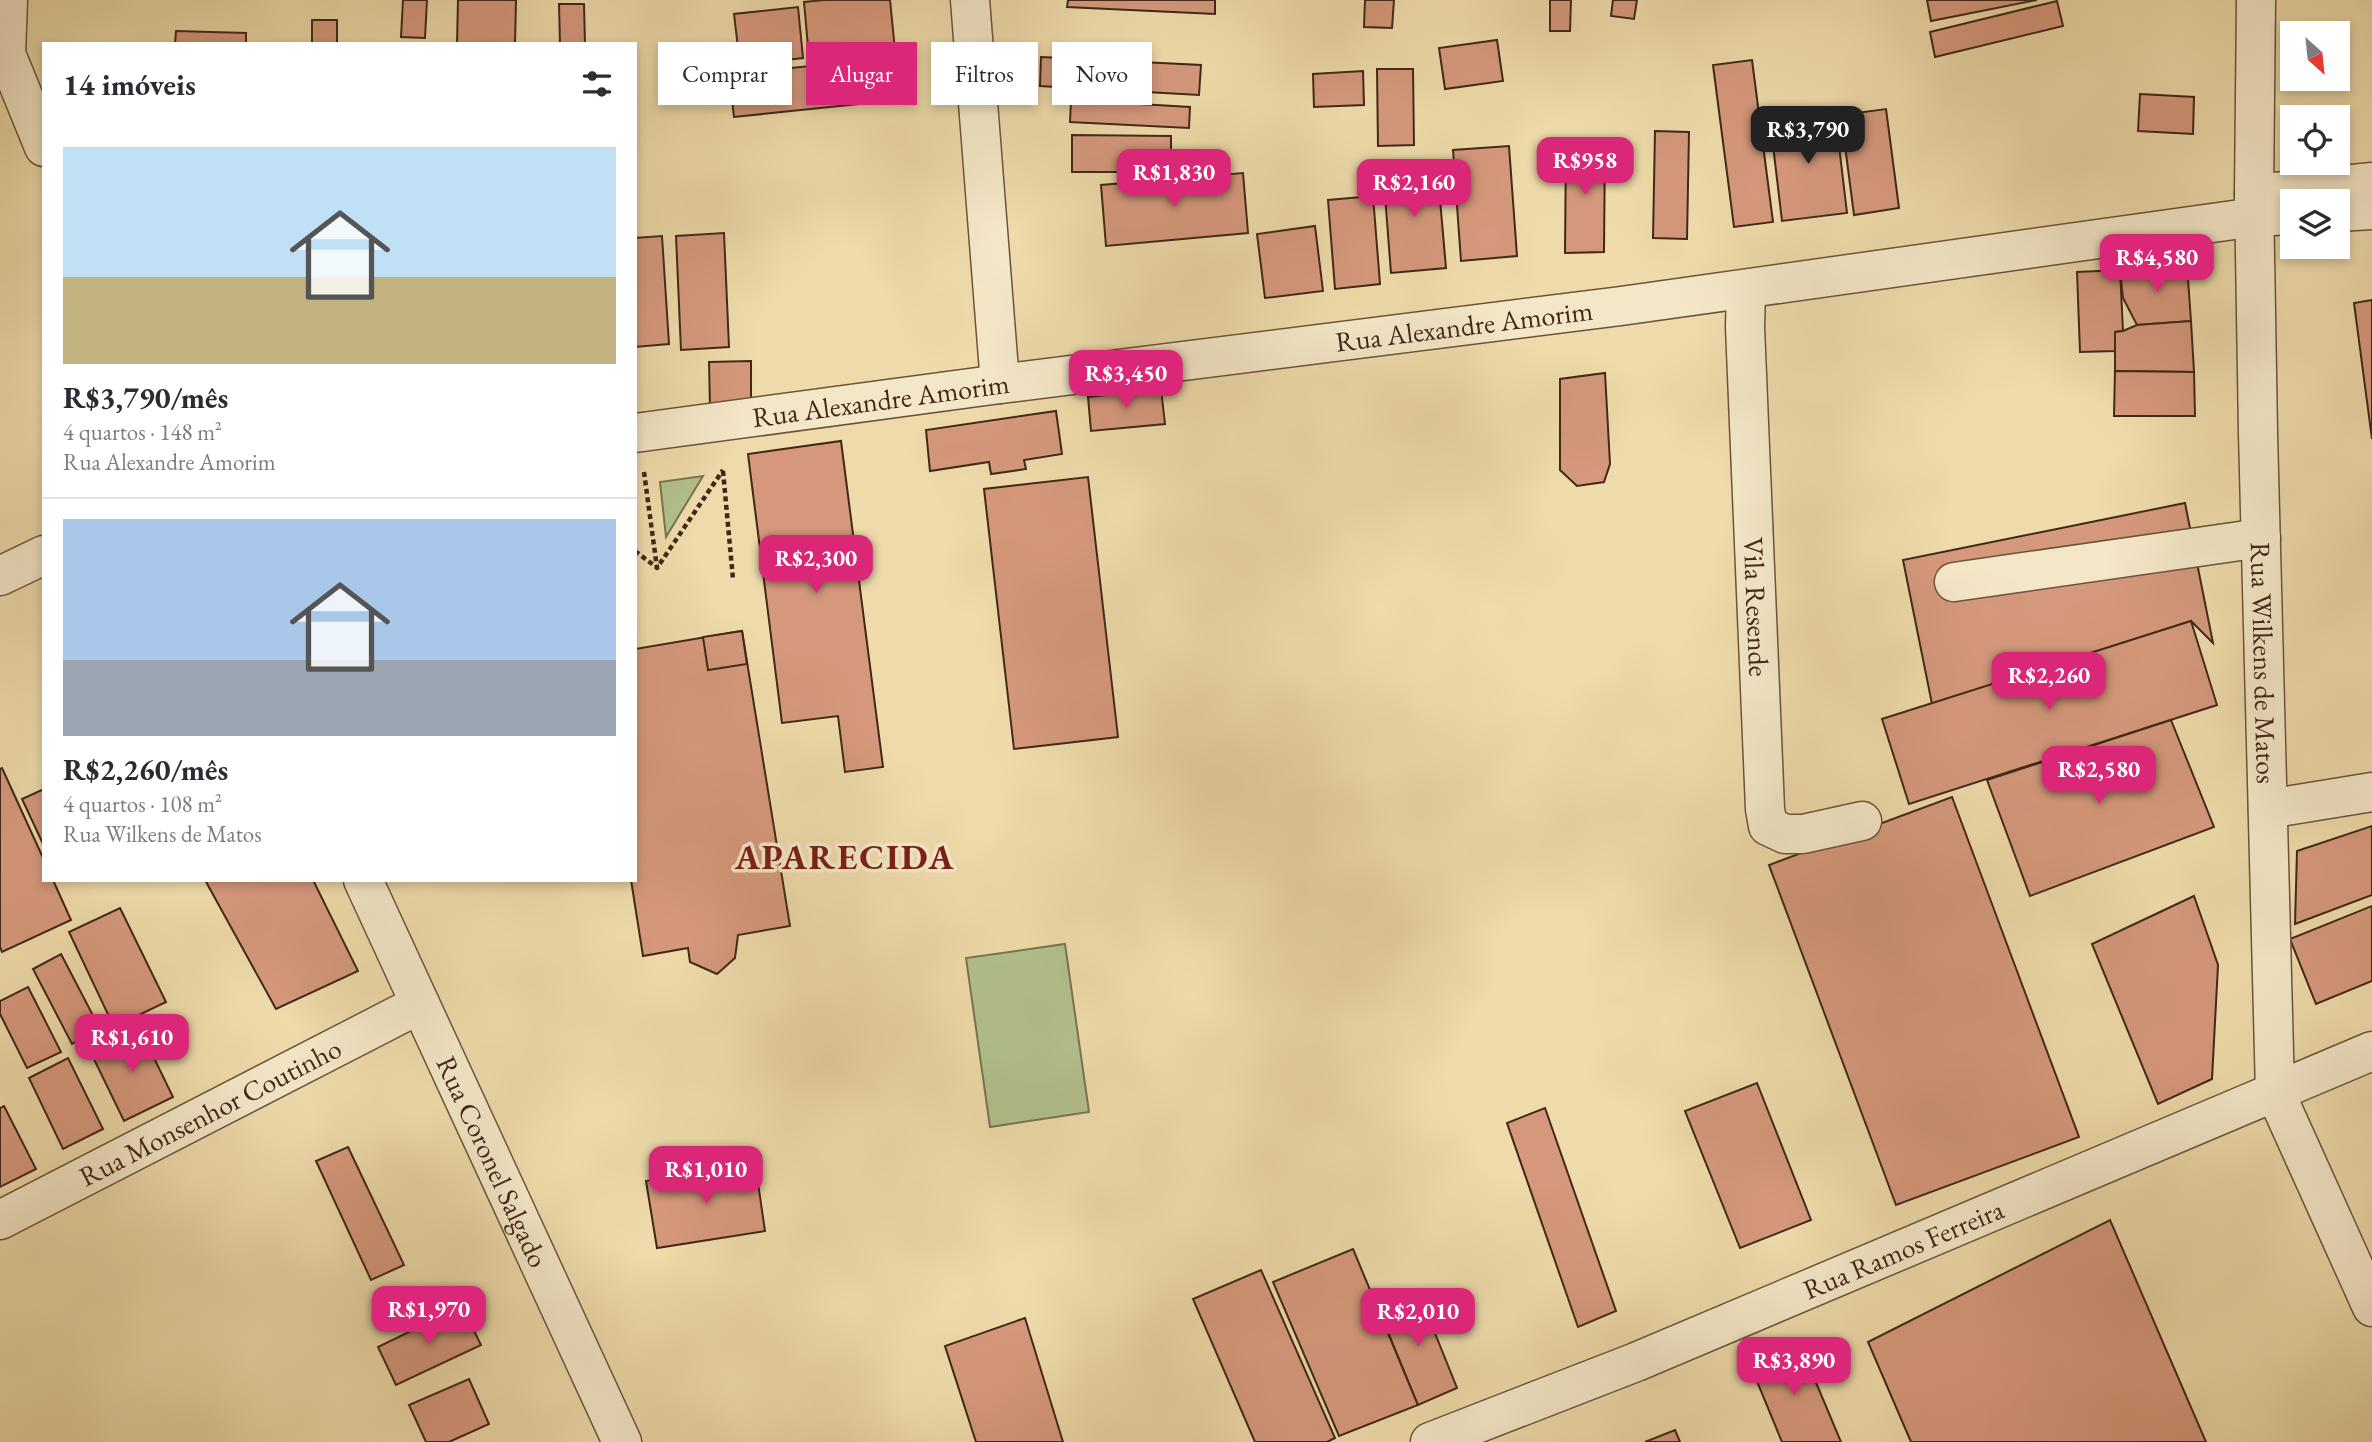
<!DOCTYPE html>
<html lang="pt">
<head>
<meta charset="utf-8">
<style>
	:root { --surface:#fff; --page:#f7f7f7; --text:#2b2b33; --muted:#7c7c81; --line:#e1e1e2; --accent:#db2777 }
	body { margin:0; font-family:"EB Garamond",serif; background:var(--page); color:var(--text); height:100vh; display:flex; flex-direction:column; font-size:26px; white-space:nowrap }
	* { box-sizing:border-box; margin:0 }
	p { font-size:23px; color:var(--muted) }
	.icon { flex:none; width:38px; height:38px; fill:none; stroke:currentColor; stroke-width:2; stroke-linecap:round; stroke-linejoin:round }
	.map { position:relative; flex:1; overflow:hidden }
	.panel { position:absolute; left:42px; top:42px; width:595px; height:840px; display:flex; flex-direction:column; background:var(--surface); border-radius:0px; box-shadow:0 4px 10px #0003 }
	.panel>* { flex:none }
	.banner { position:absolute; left:658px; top:42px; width:665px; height:63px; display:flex; gap:14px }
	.needle { width:46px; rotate:153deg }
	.buttons { position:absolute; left:2280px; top:21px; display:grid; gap:14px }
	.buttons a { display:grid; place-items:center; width:70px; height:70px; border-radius:0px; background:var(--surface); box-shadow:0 4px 10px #0003; font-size:35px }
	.price { position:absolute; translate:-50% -60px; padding:0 16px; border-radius:14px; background:var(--accent); color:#fff; font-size:23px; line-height:46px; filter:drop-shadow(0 2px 4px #0008) }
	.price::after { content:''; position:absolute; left:50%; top:42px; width:21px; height:16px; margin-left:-10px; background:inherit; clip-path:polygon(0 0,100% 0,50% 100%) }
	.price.selected { background:#222; color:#fff }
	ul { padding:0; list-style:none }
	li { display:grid; align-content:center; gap:14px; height:371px; padding:0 21px }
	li+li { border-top:2px solid var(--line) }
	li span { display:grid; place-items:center; height:217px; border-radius:0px; color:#555 }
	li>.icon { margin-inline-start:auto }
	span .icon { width:126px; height:126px; fill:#fffc; stroke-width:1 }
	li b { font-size:30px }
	h2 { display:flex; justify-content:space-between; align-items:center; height:84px; padding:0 21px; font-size:30px }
	.chip { padding:0 24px; border-radius:0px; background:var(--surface); box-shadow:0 4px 10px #0003; font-size:24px; line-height:63px }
	.chip.selected { background:var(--accent); color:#fff }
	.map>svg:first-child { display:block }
	.green { fill:#b2c18d; stroke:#7a7452; stroke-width:2 }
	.building { fill:#d5987c; stroke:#412818; stroke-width:2 }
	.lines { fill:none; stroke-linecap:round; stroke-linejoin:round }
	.minor-casing { stroke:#6c543c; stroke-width:41 }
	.path { stroke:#412818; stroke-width:4.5; stroke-dasharray:5 3.5; stroke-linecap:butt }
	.minor { stroke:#f4e7c8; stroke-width:38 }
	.labels { text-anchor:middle; stroke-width:7; stroke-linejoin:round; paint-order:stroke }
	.street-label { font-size:28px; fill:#412818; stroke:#f4e7c8 }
	.district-label { font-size:35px; font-weight:bold; letter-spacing:2px; fill:#7a1f14; stroke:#f4e7c8 }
</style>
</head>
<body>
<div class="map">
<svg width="2372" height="1442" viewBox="0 0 2372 1442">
	<rect width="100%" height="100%" fill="#eedaaa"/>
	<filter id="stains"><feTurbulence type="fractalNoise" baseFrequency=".00286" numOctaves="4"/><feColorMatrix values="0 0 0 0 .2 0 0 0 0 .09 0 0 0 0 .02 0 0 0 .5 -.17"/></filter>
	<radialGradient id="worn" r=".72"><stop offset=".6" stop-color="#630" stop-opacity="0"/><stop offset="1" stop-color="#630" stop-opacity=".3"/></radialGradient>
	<g class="green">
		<polygon points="703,476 666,537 660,482"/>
		<polygon points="1065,944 1089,1112 990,1127 966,958"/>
	</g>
	<g class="building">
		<polygon points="403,0 427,0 425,38 401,37"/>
		<polygon points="458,0 516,0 515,44 457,44"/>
		<polygon points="824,0 890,0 895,50 809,58 804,2"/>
		<polygon points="1068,0 1215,0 1215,14 1067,7"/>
		<polygon points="1365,0 1394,0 1392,28 1364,27"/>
		<polygon points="1550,0 1571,0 1570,31 1550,31"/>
		<polygon points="1613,0 1637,0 1634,19 1611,16"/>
		<polygon points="1927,0 2037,0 1931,21"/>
		<polygon points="2057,1 2063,26 1935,57 1930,32"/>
		<polygon points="559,4 584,4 585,44 560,44"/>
		<polygon points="798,7 803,58 740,65 734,14"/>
		<rect x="312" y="20" width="25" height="24"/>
		<polygon points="176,31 246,33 246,44 175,44"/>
		<polygon points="1497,40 1503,81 1445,89 1439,48"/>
		<polygon points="904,57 907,99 734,117 729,74"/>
		<polygon points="1041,57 1201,65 1199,95 1040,86"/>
		<polygon points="1752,60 1773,222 1734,227 1713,65"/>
		<polygon points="1377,69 1413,69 1414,145 1378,146"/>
		<polygon points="1363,71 1364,105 1314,107 1313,74"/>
		<polygon points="2140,94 2194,97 2193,134 2138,131"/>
		<polygon points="1071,100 1190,107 1189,128 1070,122"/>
		<polygon points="1886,109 1899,208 1854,215 1841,115"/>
		<polygon points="1835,112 1847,213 1782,221 1770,120"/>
		<polygon points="1655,131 1689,132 1687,239 1653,238"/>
		<polygon points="1072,135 1171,136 1171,172 1072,172"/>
		<polygon points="1566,141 1605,141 1604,252 1565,253"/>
		<polygon points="1509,146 1517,256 1461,261 1453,150"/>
		<polygon points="1437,165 1446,268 1391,273 1383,170"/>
		<polygon points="1243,173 1248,233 1106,246 1101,185"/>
		<polygon points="1373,196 1380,284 1335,289 1328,200"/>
		<polygon points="1315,226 1323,291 1265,298 1257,234"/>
		<polygon points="724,233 729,347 681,350 676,236"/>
		<polygon points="662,236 669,344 635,347 635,238"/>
		<polygon points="2187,265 2191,321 2137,325 2123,298 2120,270"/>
		<polygon points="2120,270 2123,331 2115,332 2115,351 2080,352 2077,272"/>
		<polygon points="2372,300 2372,439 2354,303"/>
		<polygon points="2191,321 2194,372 2115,371 2115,332 2123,331 2137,325"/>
		<polygon points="751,361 751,407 710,408 709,362"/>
		<polygon points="2115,371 2194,372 2195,416 2114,416"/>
		<polygon points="1605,373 1610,464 1604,482 1577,486 1560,470 1560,379"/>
		<polygon points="1161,389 1165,424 1091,431 1088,397"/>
		<polygon points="1056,411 1062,454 1024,460 1026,469 991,474 989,462 930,471 926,430"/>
		<polygon points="841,441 883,767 845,772 838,716 782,723 748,454"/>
		<polygon points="1088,477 1118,737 1014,749 984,489"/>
		<polygon points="2185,503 2213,643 2191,621 1932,704 1903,560"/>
		<polygon points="2191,621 2217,705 1909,804 1882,719"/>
		<polygon points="742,631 790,926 738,935 735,958 717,974 690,962 688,948 643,956 631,880 635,880 635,649"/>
		<polygon points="742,631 747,664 708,670 703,637"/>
		<polygon points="2171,720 2214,827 2030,896 1987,780"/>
		<polygon points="2,768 44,860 44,880 53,880 71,920 2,952 0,947 0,769"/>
		<polygon points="44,789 44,846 22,799"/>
		<polygon points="1952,797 2079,1137 1896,1205 1769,865"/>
		<polygon points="2372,826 2372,895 2295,924 2297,851"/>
		<polygon points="205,880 313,880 358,971 276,1009"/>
		<polygon points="2194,896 2218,965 2212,1079 2158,1104 2092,944"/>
		<polygon points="2372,906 2372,981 2316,1004 2290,939"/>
		<polygon points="120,908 166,1002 114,1027 69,932"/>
		<polygon points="61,954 100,1029 72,1044 33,969"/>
		<polygon points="28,987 61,1052 27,1068 0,1014 0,1001"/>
		<polygon points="139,1027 173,1097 124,1121 90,1051"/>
		<polygon points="68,1058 103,1129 63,1149 29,1078"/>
		<polygon points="1757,1083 1811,1220 1740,1248 1685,1111"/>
		<polygon points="4,1106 36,1169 0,1187 0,1108"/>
		<polygon points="1545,1108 1616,1311 1578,1327 1507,1123"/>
		<polygon points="348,1147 404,1265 371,1280 316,1161"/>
		<polygon points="755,1163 765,1231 657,1248 646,1181"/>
		<polygon points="2110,1220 2206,1442 1911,1442 1868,1342"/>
		<polygon points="1353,1249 1418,1405 1339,1436 1273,1282"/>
		<polygon points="1261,1270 1335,1438 1327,1442 1255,1442 1193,1299"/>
		<polygon points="1418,1291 1457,1388 1418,1405 1378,1308"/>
		<polygon points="462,1306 481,1345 396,1385 378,1347"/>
		<polygon points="1025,1318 1063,1442 976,1442 945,1346"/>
		<polygon points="1799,1342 1841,1442 1782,1442 1749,1362"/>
		<polygon points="469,1379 489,1424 449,1442 426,1442 409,1405"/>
		<polygon points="1675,1430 1680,1442 1645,1442"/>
	</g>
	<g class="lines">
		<defs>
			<g id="minor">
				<polyline points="970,0 1000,384"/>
				<path id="s1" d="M2256,0L2254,194L2258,433L2275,1092L2372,1307"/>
				<polyline points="0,48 6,54 44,147"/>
				<polyline points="6,54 8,0"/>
				<polyline points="2254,194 2372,182"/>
				<polyline points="2338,212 2372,210"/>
				<path id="s2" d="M1746,290L1745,327L1765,809L1768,826L1785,834H1803L1862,821"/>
				<path id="s3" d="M635,433L1000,384L1621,306L2255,217L2292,215"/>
				<polyline points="0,576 44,555"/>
				<polyline points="1954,582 2261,538"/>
				<polyline points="2268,809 2372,792"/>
				<path id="s4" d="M363,880L622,1442"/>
				<path id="s5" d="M0,1220L420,1004"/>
				<path id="s6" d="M1430,1442L1636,1362L2372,1051"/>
			</g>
		</defs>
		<use href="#minor" class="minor-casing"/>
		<g class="path">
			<polyline points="723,471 733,579"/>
			<polyline points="644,472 657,568 723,470"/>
			<polyline points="635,551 656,567"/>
		</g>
		<use href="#minor" class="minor"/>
	</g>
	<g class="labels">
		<g class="street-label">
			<text dy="10" stroke="none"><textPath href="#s3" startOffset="836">Rua Alexandre Amorim</textPath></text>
			<text dy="10" stroke="none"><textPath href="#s3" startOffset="248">Rua Alexandre Amorim</textPath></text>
			<text dy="10" stroke="none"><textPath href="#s2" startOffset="317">Vila Resende</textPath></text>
			<text dy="10" stroke="none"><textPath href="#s1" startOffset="663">Rua Wilkens de Matos</textPath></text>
			<text dy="10" stroke="none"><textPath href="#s5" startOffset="236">Rua Monsenhor Coutinho</textPath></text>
			<text dy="10" stroke="none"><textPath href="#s4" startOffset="310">Rua Coronel Salgado</textPath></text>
			<text dy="10" stroke="none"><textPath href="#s6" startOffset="511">Rua Ramos Ferreira</textPath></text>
		</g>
		<g class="district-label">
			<text x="845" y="869">APARECIDA</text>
		</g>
	</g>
	<rect width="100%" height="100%" filter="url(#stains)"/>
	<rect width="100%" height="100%" fill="url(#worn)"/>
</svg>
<div class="buttons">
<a><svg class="needle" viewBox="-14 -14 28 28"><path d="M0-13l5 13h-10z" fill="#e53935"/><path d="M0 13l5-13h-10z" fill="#7c7c81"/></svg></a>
<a><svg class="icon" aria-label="locate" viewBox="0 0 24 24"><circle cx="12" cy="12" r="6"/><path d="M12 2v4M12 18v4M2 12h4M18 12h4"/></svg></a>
<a><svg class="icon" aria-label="layers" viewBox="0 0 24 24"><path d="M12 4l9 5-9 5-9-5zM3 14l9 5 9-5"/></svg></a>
</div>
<b class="price selected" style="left:1808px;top:166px">R$3,790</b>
<b class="price" style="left:1585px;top:197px">R$958</b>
<b class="price" style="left:1174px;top:209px">R$1,830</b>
<b class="price" style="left:1414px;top:219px">R$2,160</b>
<b class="price" style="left:2157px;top:294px">R$4,580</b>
<b class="price" style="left:1126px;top:410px">R$3,450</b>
<b class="price" style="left:816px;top:595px">R$2,300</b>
<b class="price" style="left:2049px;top:712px">R$2,260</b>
<b class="price" style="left:2099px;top:806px">R$2,580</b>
<b class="price" style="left:132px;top:1074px">R$1,610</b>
<b class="price" style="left:706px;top:1206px">R$1,010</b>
<b class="price" style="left:429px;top:1346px">R$1,970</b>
<b class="price" style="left:1418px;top:1348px">R$2,010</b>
<b class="price" style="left:1794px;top:1397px">R$3,890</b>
<div class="banner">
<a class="chip">Comprar</a>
<a class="chip selected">Alugar</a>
<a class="chip">Filtros</a>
<a class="chip">Novo</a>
</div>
<section class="panel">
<h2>14 imóveis<svg class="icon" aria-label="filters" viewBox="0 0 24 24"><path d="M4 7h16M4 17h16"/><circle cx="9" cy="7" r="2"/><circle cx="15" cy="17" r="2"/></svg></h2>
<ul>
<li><span style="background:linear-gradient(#bfe0f5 60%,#c2b280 0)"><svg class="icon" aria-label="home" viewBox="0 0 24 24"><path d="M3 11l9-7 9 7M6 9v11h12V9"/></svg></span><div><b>R$3,790/mês</b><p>4 quartos · 148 m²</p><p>Rua Alexandre Amorim</p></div></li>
<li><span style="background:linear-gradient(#a9c7e8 65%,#9aa5b1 0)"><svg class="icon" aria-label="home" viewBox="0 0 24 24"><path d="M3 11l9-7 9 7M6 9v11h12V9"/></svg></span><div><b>R$2,260/mês</b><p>4 quartos · 108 m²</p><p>Rua Wilkens de Matos</p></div></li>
</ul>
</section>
</div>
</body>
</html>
